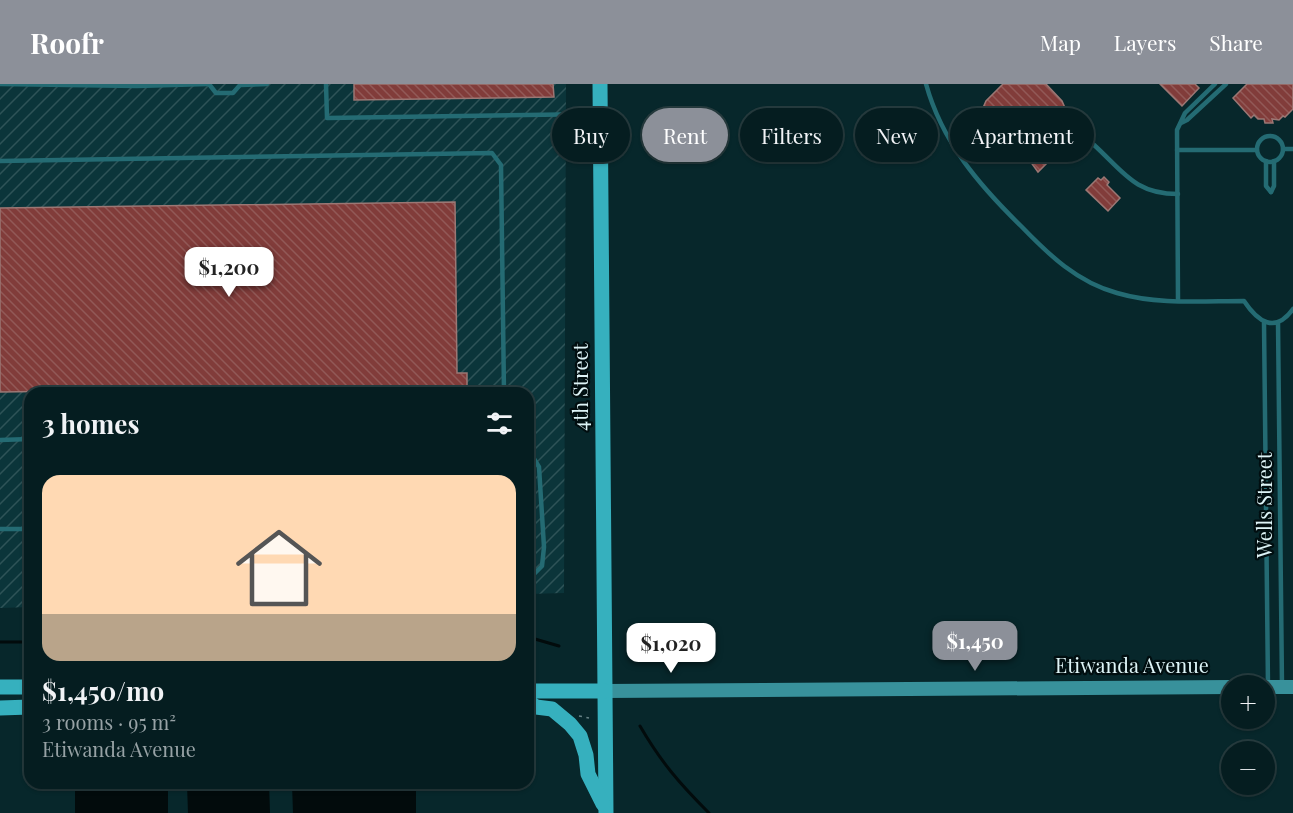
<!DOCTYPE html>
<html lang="en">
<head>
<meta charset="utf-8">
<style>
	:root { --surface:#051d20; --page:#0e2629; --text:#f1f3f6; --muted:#97a2a5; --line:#263b3e; --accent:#8c9099 }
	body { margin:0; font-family:"Playfair Display",serif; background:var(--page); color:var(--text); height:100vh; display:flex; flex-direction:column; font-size:22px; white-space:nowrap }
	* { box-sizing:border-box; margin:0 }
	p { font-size:20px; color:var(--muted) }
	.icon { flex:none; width:33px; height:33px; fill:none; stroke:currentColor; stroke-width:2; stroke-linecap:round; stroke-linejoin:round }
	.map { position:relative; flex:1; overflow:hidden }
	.sheet { position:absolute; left:24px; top:303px; width:510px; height:402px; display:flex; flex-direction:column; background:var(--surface); border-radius:18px; box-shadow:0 2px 4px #0004,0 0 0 2px var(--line) }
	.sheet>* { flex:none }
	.banner { position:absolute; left:552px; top:24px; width:570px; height:54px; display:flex; gap:12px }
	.buttons { position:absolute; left:1221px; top:591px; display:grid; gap:12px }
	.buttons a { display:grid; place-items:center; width:54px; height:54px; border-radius:50%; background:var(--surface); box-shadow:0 2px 4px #0004,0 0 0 2px var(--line); font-size:30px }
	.price { position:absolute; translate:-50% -51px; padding:0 14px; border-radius:12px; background:#fff; color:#222; font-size:20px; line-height:39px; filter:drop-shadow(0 2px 3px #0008) }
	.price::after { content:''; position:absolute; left:50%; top:36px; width:18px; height:14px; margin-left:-9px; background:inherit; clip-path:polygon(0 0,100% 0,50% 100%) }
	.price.active { background:var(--accent); color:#fff }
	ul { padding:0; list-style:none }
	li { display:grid; align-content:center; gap:12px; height:318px; padding:0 18px }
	li span { display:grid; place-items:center; height:186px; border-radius:18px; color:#555 }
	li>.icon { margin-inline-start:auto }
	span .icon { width:108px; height:108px; fill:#fffc; stroke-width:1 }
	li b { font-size:26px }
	h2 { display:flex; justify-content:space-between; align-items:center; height:72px; padding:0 18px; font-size:26px }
	.pill { padding:0 21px; border-radius:27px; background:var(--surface); box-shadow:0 2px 4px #0004,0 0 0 2px var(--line); font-size:21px; line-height:54px }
	.pill.active { background:var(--accent); color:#fff }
	header { display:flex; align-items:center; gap:36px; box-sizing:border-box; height:84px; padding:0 30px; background:var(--accent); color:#fff }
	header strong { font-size:28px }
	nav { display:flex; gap:33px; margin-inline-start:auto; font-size:21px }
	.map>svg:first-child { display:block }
	.industrial { fill:url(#industrial-furrows) }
	.water { fill:#020b0c }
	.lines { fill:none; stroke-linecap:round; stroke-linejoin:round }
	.stream { stroke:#020b0c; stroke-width:3 }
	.building { fill:url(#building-back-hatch); stroke:#9b7774; stroke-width:1.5 }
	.path { stroke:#678386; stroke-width:1.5; stroke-dasharray:3 4.5; stroke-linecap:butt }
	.service { stroke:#246b73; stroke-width:4.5 }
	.secondary { stroke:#38919b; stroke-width:14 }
	.primary { stroke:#36b0be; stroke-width:15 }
	.labels { text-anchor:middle; stroke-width:4.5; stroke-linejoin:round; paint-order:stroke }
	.street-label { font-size:20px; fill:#def4f7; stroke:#010e10 }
</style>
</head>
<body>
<header>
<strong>Roofr</strong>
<nav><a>Map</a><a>Layers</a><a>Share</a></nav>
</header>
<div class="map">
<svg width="1293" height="729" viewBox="0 0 1293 729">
	<defs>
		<pattern id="industrial-furrows" width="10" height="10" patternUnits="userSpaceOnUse" patternTransform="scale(1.5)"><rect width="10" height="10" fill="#0b353a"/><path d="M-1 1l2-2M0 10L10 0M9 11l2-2" fill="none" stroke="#2e5357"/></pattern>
		<pattern id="building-back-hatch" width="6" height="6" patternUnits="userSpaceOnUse" patternTransform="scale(1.5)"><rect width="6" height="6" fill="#813c3a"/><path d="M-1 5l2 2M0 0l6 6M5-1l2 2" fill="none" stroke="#925957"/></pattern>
	</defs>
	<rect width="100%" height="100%" fill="#07272b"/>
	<polygon class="industrial" points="0,0 566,0 564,509 528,510 528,309 30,309 30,523 0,524"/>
	<g class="water">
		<rect x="75" y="699" width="93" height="30"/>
		<polygon points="187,699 269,699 270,729 188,729"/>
		<polygon points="292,699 416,699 416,729 293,729"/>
	</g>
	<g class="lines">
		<g class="stream">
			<polyline points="528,553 559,562"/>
			<polyline points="0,558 30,558"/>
			<path d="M640,642C661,678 679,699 709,729"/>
		</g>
	</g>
	<g class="building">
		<polygon points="354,0 553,0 554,13 354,16"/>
		<polygon points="1003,0 1046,0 1062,17 1065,24 1065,61 1038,88 1030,77 1011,77 1005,75 987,57 983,49 983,24 986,17"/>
		<polygon points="1160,0 1195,0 1199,4 1182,22"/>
		<polygon points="1247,0 1293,0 1293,25 1285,33 1283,32 1279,36 1272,35 1273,39 1265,39 1264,35 1258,35 1254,31 1251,34 1233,14"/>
		<polygon points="1104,93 1109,98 1107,101 1120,114 1108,127 1086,106 1098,94 1101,96"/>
		<polygon points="455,118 457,289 467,289 467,309 431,309 430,303 101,309 71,309 71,307 0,308 0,124"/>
	</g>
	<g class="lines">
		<polyline class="path" points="579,632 589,634"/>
		<g class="service">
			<polyline points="0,0 137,2 208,0"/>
			<polyline points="209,0 216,9 233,9 240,1 267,0"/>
			<polyline points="326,0 327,34 597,30"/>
			<path d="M926,0C942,58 979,101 1021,142C1049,171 1077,198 1117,209C1158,221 1202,217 1244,217C1258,238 1275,250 1293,225"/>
			<polyline points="1181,39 1187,36 1226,0"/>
			<circle cx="1270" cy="65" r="13"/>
			<path d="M1093,60C1123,87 1134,110 1178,110"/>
			<polyline points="1283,65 1293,65"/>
			<polyline points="1177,66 1257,66"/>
			<polyline points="0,77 492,69 501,81 504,309"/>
			<polyline points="1266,77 1266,102 1271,108"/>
			<polyline points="1271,108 1274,102 1274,77"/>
			<polyline points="1178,216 1177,46 1185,29 1215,0"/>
			<polyline points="1278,238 1282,602"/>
			<polyline points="1264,239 1268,602"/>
			<polyline points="0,356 30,355"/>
			<polyline points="528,365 539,383 544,463 542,482 528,496"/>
			<polyline points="0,445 30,445"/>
		</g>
		<g class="secondary">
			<polyline points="1264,603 1293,603"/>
			<polyline points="604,607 1232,603"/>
		</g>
		<g class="primary">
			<polyline points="600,0 606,729"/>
			<polyline points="0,603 30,603"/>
			<polyline points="528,607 604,607"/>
			<polyline points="528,617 536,623 552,625 570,640 580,652 586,671 588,690 603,720"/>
			<polyline points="0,624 30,623"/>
		</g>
	</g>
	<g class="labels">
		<g class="street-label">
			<text transform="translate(581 303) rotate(-90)" y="7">4th Street</text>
			<text transform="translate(1265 421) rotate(-90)" y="7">Wells Street</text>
			<text x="1132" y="589">Etiwanda Avenue</text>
		</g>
	</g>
</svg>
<div class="buttons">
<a>+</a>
<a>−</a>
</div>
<b class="price" style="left:229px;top:214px">$1,200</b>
<b class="price active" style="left:975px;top:588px">$1,450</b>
<b class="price" style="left:671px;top:590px">$1,020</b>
<div class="banner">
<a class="pill">Buy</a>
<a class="pill active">Rent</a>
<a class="pill">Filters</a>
<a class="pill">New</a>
<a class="pill">Apartment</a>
</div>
<section class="sheet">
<h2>3 homes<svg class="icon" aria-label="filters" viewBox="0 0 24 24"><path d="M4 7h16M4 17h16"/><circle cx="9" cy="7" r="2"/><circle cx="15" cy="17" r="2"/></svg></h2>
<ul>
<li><span style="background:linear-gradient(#ffd9b3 75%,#b9a48a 0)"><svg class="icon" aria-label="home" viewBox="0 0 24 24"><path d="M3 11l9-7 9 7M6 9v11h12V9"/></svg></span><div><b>$1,450/mo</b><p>3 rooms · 95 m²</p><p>Etiwanda Avenue</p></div></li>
</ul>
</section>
</div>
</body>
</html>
